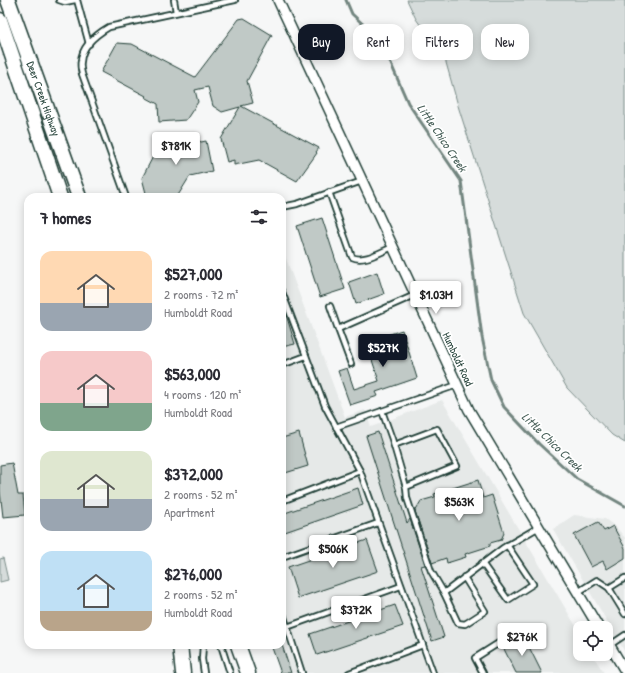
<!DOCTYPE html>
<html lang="en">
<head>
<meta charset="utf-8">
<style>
	:root { --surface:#fff; --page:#f2f2f3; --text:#2b2b33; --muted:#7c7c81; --accent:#111827 }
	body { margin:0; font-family:"Patrick Hand",sans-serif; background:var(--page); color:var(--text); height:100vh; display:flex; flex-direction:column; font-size:15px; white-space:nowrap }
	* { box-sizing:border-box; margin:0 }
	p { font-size:13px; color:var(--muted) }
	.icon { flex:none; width:22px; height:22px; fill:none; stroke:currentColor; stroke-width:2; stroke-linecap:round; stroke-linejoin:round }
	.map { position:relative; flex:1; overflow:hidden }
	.details { position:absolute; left:24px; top:193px; width:262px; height:456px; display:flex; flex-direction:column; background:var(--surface); border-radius:12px; box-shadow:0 2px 10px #0003 }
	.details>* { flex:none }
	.top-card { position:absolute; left:298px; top:24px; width:267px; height:36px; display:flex; gap:8px }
	.fabs { position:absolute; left:573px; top:621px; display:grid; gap:8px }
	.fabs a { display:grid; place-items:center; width:40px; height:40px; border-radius:8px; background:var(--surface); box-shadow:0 2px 10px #0003; font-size:20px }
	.price { position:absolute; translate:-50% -34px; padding:0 9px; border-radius:4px; background:#fff; color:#222; font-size:13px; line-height:26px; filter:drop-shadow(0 1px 2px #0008) }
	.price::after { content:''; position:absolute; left:50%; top:24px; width:12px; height:9px; margin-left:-6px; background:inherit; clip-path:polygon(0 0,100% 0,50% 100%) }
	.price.on { background:var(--accent); color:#fff }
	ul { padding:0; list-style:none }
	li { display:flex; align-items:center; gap:12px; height:100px; padding:0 16px }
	li span { display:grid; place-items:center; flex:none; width:112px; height:80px; border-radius:12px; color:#555 }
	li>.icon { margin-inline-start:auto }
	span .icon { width:48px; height:48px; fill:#fffc; stroke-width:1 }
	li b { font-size:17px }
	h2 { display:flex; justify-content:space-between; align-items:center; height:48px; padding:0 16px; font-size:17px }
	.tag { padding:0 14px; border-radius:12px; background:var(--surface); box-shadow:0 2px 10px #0003; font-size:14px; line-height:36px }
	.tag.on { background:var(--accent); color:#fff }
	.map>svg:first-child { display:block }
	.built { fill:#e6e9e8 }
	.green { fill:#d6dcdb; stroke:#7a8c88 }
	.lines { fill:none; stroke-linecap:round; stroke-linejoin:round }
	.stream { stroke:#72857f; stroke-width:3 }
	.building { fill:#c0c9c6; stroke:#1f3d34 }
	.service-casing { stroke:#1f3d34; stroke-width:8 }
	.minor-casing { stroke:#1f3d34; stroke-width:12 }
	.primary-casing { stroke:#1f3d34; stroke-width:17 }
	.service { stroke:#fff; stroke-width:4.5 }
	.minor { stroke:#fff; stroke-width:9 }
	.primary { stroke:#fff; stroke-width:14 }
	.labels { text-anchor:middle; stroke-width:3.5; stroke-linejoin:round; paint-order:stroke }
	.street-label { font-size:11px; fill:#1f3d34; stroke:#fff }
	.water-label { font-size:12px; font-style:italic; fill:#49615a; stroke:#fff }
</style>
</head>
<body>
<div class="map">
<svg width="625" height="673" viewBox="0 0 625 673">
	<rect width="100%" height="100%" fill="#f6f7f7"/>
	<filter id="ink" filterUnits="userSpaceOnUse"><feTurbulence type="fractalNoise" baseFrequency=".025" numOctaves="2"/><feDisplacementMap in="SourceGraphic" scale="8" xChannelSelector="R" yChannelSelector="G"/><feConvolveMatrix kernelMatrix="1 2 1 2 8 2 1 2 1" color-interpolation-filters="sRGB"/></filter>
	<g filter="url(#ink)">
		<g class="built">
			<polygon points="282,248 345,417 365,410 371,427 442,400 580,633 580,654 592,654 604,673 281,673 271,645 282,645"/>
			<polygon points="574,515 605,519 616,527 625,538 625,652 553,529"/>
		</g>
		<g class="green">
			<polygon points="407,0 625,0 625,443 612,435 567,388 524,313 459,109 445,59 416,19"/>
			<polygon points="3,558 8,580 0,582 0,559"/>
		</g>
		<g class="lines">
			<polyline class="stream" points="346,0 352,14 381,41 408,103 461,181 482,337 491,380 504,407 539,444 577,479 625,506"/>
		</g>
		<g class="building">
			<polygon points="244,18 272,35 247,81 253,103 241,106 319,148 316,152 317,153 297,181 259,160 234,165 234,160 227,162 221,139 240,107 222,112 213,106 208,87 195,90 198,102 186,120 159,122 158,104 145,97 146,96 101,72 117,43 132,44 195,77 239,19"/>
			<polygon points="190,133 191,136 201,142 206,141 212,171 190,176 177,197 147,197 142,178 161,141"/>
			<polygon points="322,218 345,289 320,297 297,226"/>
			<polygon points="377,272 384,294 356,304 349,282"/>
			<polygon points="282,308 284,308 285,311 295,344 282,347"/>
			<polygon points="402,330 417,378 376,392 378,396 350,405 338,371 347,368 354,389 379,381 366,342"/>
			<polygon points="378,432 407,523 410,519 425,565 421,566 444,637 432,641 366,436"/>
			<polygon points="299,433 308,466 282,474 282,438"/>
			<polygon points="12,463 18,495 23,495 25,515 3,517 0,491 0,465"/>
			<polygon points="478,480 483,498 492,495 504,533 501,540 490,543 490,546 465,554 466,557 447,563 446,558 432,563 415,511 421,501 435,497 434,494"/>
			<polygon points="358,488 363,505 282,533 282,514"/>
			<polygon points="598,522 604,531 613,526 625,548 625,558 607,569 603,561 591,567 574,535"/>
			<polygon points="367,540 378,571 298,598 288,567"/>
			<polygon points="395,605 403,626 317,655 310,634"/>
			<polygon points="524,637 542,673 516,673 503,647"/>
			<polygon points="271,645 282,645 291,673 281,673"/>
		</g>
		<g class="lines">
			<defs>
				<g id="service">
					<polyline points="59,0 65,2 75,0"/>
					<polyline points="77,0 89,44"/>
					<polyline points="174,0 176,12"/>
					<path d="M329,192L352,257C364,263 382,251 393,247"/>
					<path d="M126,197L82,74C81,70 80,65 81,61C82,46 97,34 109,27L235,0"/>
					<polyline points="282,207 297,204 362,181"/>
					<polyline points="282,292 325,406 360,471"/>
					<polyline points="330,306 338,329"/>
					<polyline points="351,364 338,329 415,295"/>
					<polyline points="282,365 306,356"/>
					<polyline points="382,411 392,439 406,487"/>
					<polyline points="336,427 457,385"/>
					<polyline points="394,445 437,429 457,466 406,487 407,498 431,571 444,593"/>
					<polyline points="282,501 360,471 433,673"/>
					<polyline points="282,557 378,523"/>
					<polyline points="482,563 508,600 533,584 507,545"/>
					<polyline points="464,577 485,611 465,624 458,623 444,593 503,548 539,527"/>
					<polyline points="609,588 625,578"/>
					<polyline points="578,592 597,580 609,588 625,614"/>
					<polyline points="282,611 302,673"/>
					<polyline points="287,627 401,586"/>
					<polyline points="203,645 202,659 204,673"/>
					<polyline points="221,645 230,673"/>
					<polyline points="610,645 625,635"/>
					<polyline points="349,673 423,645"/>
					<polyline points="483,673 475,658 513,634"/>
				</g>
				<g id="minor">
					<polyline points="278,0 469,410 599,628"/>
					<polyline points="606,639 625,671"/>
				</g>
				<g id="primary">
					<path id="s1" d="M8,0L79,197"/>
					<polyline points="0,20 60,197"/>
					<polyline points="180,645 183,673"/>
					<polyline points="238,645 248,673"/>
				</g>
			</defs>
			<use href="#service" class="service-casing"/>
			<use href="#minor" class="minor-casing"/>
			<use href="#primary" class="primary-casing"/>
			<use href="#service" class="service"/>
			<use href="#minor" class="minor"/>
			<use href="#primary" class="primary"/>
		</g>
	</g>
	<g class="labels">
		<g class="street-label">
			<text dy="4" stroke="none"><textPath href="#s1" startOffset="105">Deer Creek Highway</textPath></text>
			<text transform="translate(458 359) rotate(65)" y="4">Humboldt Road</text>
		</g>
		<g class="water-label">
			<text transform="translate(442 138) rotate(56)" y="4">Little Chico Creek</text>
			<text transform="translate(552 442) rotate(44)" y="4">Little Chico Creek</text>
		</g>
	</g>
</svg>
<div class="fabs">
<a><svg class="icon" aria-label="locate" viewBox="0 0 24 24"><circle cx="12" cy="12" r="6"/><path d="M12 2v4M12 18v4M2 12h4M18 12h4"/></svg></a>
</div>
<b class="price" style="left:176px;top:166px">$781K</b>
<b class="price" style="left:436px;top:315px">$1.03M</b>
<b class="price on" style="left:383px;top:368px">$527K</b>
<b class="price" style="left:459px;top:522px">$563K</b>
<b class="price" style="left:333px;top:569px">$506K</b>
<b class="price" style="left:356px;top:630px">$372K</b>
<b class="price" style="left:522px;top:657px">$276K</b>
<div class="top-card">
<a class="tag on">Buy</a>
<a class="tag">Rent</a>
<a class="tag">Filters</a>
<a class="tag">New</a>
</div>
<section class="details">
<h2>7 homes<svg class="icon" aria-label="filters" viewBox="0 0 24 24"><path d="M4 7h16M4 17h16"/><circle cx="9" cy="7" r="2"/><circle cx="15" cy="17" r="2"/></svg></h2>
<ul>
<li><span style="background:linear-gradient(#ffd9b3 65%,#9aa5b1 0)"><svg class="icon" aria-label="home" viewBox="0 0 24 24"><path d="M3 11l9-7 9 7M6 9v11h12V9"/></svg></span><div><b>$527,000</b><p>2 rooms · 72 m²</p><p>Humboldt Road</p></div></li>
<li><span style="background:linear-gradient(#f6c9c9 65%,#7fa58c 0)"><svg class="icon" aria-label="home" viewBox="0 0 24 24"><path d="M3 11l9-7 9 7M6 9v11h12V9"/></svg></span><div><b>$563,000</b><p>4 rooms · 120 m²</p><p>Humboldt Road</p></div></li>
<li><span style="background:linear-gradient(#dfe7d0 60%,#9aa5b1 0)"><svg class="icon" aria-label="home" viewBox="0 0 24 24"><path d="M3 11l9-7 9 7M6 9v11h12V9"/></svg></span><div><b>$372,000</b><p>2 rooms · 52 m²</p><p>Apartment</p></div></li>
<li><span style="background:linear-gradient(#bfe0f5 75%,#b9a48a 0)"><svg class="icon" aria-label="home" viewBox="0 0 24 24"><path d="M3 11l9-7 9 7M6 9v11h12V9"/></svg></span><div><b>$276,000</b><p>2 rooms · 52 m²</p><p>Humboldt Road</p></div></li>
</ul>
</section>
</div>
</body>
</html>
